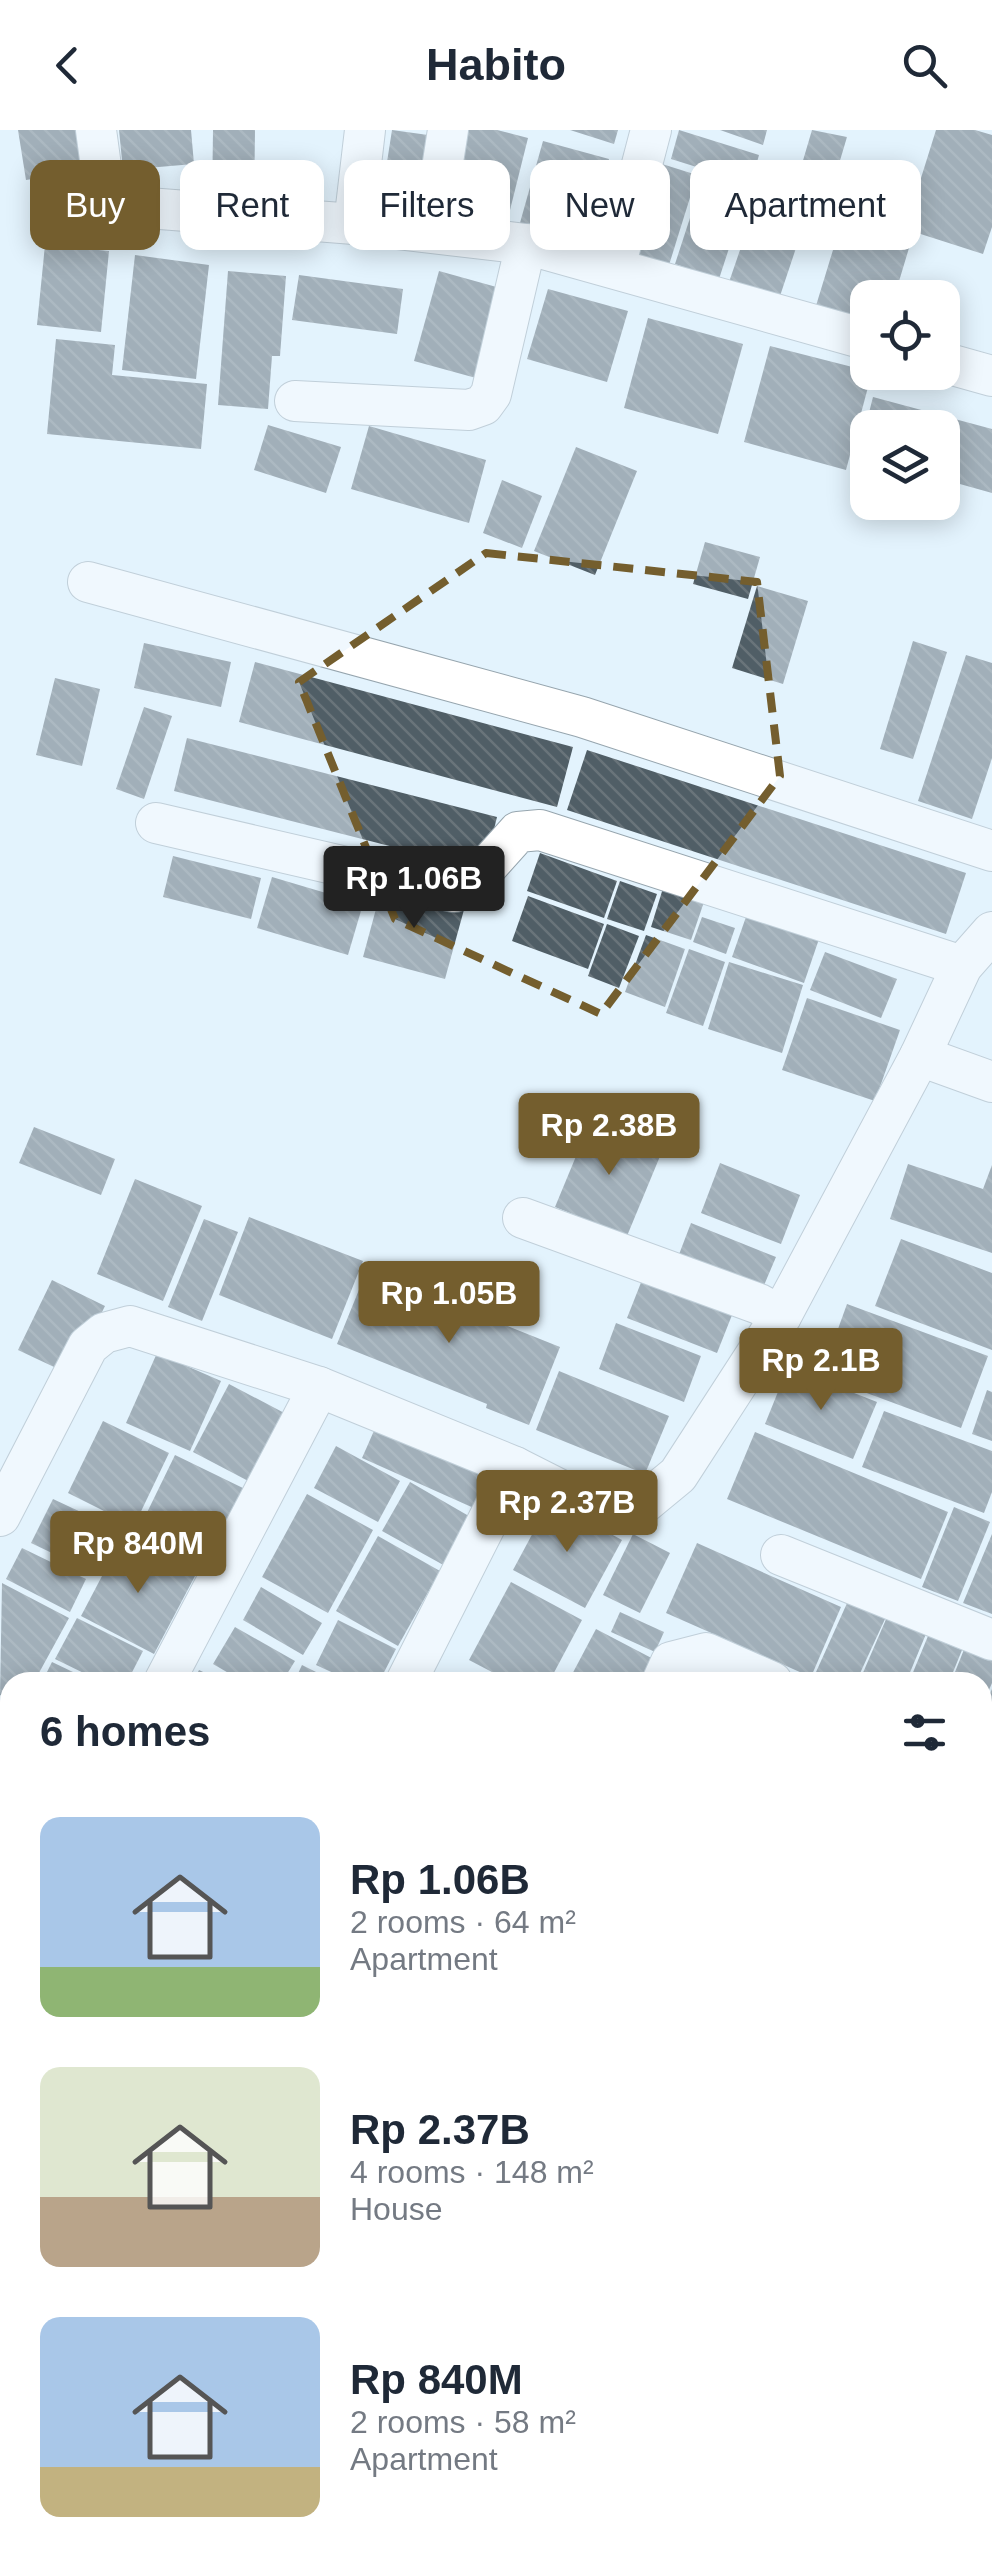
<!DOCTYPE html>
<html lang="en">
<head>
<meta charset="utf-8">
<style>
	:root { --surface:#fff; --page:#f2f2f3; --text:#1f2937; --muted:#747a83; --accent:#745e2e }
	body { margin:0; font-family:Arial,sans-serif; background:var(--page); color:var(--text); height:100vh; display:flex; flex-direction:column; font-size:38px; white-space:nowrap }
	* { box-sizing:border-box; margin:0 }
	p { font-size:32px; color:var(--muted) }
	.icon { flex:none; width:55px; height:55px; fill:none; stroke:currentColor; stroke-width:2; stroke-linecap:round; stroke-linejoin:round }
	.map { position:relative; flex:1; overflow:hidden }
	.details { position:absolute; left:0px; top:1542px; width:992px; height:892px; display:flex; flex-direction:column; background:var(--surface); border-radius:30px 30px 0 0; box-shadow:0 5px 25px #0003 }
	.details>* { flex:none }
	.banner { position:absolute; left:30px; top:30px; width:932px; height:90px; display:flex; gap:20px }
	.controls { position:absolute; left:850px; top:150px; display:grid; gap:20px }
	.controls a { display:grid; place-items:center; width:110px; height:110px; border-radius:20px; background:var(--surface); box-shadow:0 5px 25px #0003; font-size:50px }
	.price { position:absolute; translate:-50% -85px; padding:0 22px; border-radius:10px; background:var(--accent); color:#fff; font-size:32px; line-height:65px; filter:drop-shadow(0 2px 5px #0008) }
	.price::after { content:''; position:absolute; left:50%; top:60px; width:30px; height:22px; margin-left:-15px; background:inherit; clip-path:polygon(0 0,100% 0,50% 100%) }
	.price.selected { background:#222; color:#fff }
	ul { padding:0; list-style:none }
	li { display:flex; align-items:center; gap:30px; height:250px; padding:0 40px }
	li span { display:grid; place-items:center; flex:none; width:280px; height:200px; border-radius:20px; color:#555 }
	li>.icon { margin-inline-start:auto }
	span .icon { width:120px; height:120px; fill:#fffc; stroke-width:1 }
	li b { font-size:42px }
	h2 { display:flex; justify-content:space-between; align-items:center; height:120px; padding:0 40px; font-size:42px }
	.tag { padding:0 35px; border-radius:20px; background:var(--surface); box-shadow:0 5px 25px #0003; font-size:35px; line-height:90px }
	.tag.selected { background:var(--accent); color:#fff }
	header { display:flex; justify-content:space-between; align-items:center; height:130px; padding:0 40px; background:var(--surface); font-size:45px; font-weight:700 }
	.map>svg:first-child { display:block }
	.water { fill:url(#water-rules); stroke:#587b8f; stroke-width:2.5 }
	.building { fill:url(#building-back-hatch) }
	.lines { fill:none; stroke-linecap:round; stroke-linejoin:round }
	.street-casing { stroke:#96a5ae; stroke-width:42 }
	.street { stroke:#fff; stroke-width:40 }
	.marked { fill:none; stroke:#745e2e; stroke-width:8; stroke-dasharray:20 12; stroke-linejoin:round }
</style>
</head>
<body>
<header><svg class="icon" aria-label="back" viewBox="0 0 24 24"><path d="M15 5l-7 7 7 7"/></svg>Habito<svg class="icon" aria-label="search" viewBox="0 0 24 24"><circle cx="10" cy="10" r="6"/><path d="M15 15l6 6"/></svg></header>
<div class="map">
<svg width="992" height="2434" viewBox="0 0 992 2434">
	<defs>
		<pattern id="water-rules" width="6" height="5" patternUnits="userSpaceOnUse" patternTransform="scale(2.5)"><rect width="6" height="5" fill="#7baac6"/><path d="M0 2.5h6" fill="none" stroke="#6991a9"/></pattern>
		<pattern id="building-back-hatch" width="6" height="6" patternUnits="userSpaceOnUse" patternTransform="scale(2.5)"><rect width="6" height="6" fill="#505e66"/><path d="M-1 5l2 2M0 0l6 6M5-1l2 2" fill="none" stroke="#69747a"/></pattern>
	</defs>
	<rect width="100%" height="100%" fill="#e3f3fd"/>
	<g class="water">
		<polygon points="992,2169 992,2261 983,2263 983,2171"/>
		<polygon points="303,2425 485,2425 467,2434 286,2434"/>
	</g>
	<g class="building">
		<polygon points="18,0 78,0 85,41 26,50"/>
		<polygon points="119,0 191,0 194,34 123,40"/>
		<polygon points="213,0 255,0 254,76 212,75"/>
		<polygon points="392,0 428,5 419,64 383,58"/>
		<polygon points="461,0 497,0 528,8 505,100 440,83"/>
		<polygon points="570,0 618,0 614,14"/>
		<polygon points="679,0 759,25 751,54 671,29"/>
		<polygon points="720,0 767,0 763,15"/>
		<polygon points="812,0 847,7 833,54 799,44"/>
		<polygon points="936,0 975,0 992,5 992,97 983,124 905,99"/>
		<polygon points="543,11 609,29 585,119 518,100"/>
		<polygon points="662,34 697,45 669,135 635,123"/>
		<polygon points="702,51 746,66 719,149 675,134"/>
		<polygon points="762,56 811,73 778,172 728,155"/>
		<polygon points="840,97 909,118 894,168 868,168 868,195 815,179"/>
		<polygon points="45,115 109,121 101,202 37,195"/>
		<polygon points="135,125 209,135 196,249 122,240"/>
		<polygon points="228,141 286,146 280,226 272,226 268,279 218,275"/>
		<polygon points="439,141 500,158 476,248 414,231"/>
		<polygon points="299,145 403,159 397,204 292,190"/>
		<polygon points="548,159 628,181 607,252 527,229"/>
		<polygon points="648,188 743,214 718,304 624,278"/>
		<polygon points="56,209 115,215 112,245 207,254 201,319 47,304"/>
		<polygon points="770,216 872,242 846,340 744,312"/>
		<polygon points="873,267 992,299 992,363 942,349 942,298 868,298 868,329 858,326"/>
		<polygon points="268,295 341,317 326,363 254,340"/>
		<polygon points="369,296 486,330 469,393 351,359"/>
		<polygon points="576,317 637,341 595,445 534,421"/>
		<polygon points="502,350 542,366 522,418 483,403"/>
		<polygon points="705,412 760,427 748,469 693,454"/>
		<polygon points="757,456 808,471 783,554 732,538"/>
		<polygon points="913,511 947,522 913,629 880,619"/>
		<polygon points="144,513 231,532 221,577 134,558"/>
		<polygon points="966,525 992,533 992,628 972,689 918,671"/>
		<polygon points="255,532 573,617 557,677 239,592"/>
		<polygon points="55,548 100,559 82,636 36,625"/>
		<polygon points="144,577 172,586 144,669 116,659"/>
		<polygon points="187,608 497,687 484,740 174,661"/>
		<polygon points="587,620 966,743 946,804 567,680"/>
		<polygon points="540,723 617,751 604,788 527,761"/>
		<polygon points="173,726 261,748 251,789 163,767"/>
		<polygon points="272,747 363,774 348,825 257,798"/>
		<polygon points="620,751 657,764 644,801 607,789"/>
		<polygon points="383,753 465,776 445,849 363,827"/>
		<polygon points="664,755 705,769 691,810 651,797"/>
		<polygon points="528,766 604,794 588,839 512,811"/>
		<polygon points="747,784 819,809 804,853 732,827"/>
		<polygon points="702,787 735,798 726,824 693,812"/>
		<polygon points="607,794 639,806 619,858 588,846"/>
		<polygon points="646,805 685,819 665,877 625,862"/>
		<polygon points="689,819 725,832 703,896 666,883"/>
		<polygon points="825,822 897,849 881,888 810,860"/>
		<polygon points="729,832 803,855 782,923 708,899"/>
		<polygon points="807,868 900,900 875,971 782,940"/>
		<polygon points="591,990 663,1019 627,1106 555,1077"/>
		<polygon points="34,997 115,1029 101,1065 19,1033"/>
		<polygon points="720,1033 800,1065 781,1114 701,1083"/>
		<polygon points="908,1034 983,1059 992,1035 992,1123 890,1089"/>
		<polygon points="135,1049 202,1076 163,1171 97,1144"/>
		<polygon points="249,1087 363,1131 332,1209 219,1165"/>
		<polygon points="204,1089 238,1102 202,1191 168,1177"/>
		<polygon points="691,1093 776,1127 762,1160 678,1127"/>
		<polygon points="901,1109 992,1143 992,1220 875,1176"/>
		<polygon points="367,1140 560,1217 529,1295 486,1278 487,1274 337,1214"/>
		<polygon points="644,1145 734,1180 717,1223 627,1188"/>
		<polygon points="52,1150 105,1176 71,1245 18,1220"/>
		<polygon points="847,1174 988,1226 961,1298 821,1246"/>
		<polygon points="616,1193 701,1226 684,1272 599,1239"/>
		<polygon points="157,1223 221,1251 190,1321 126,1293"/>
		<polygon points="788,1237 877,1272 853,1329 765,1294"/>
		<polygon points="559,1241 669,1286 645,1344 536,1300"/>
		<polygon points="229,1254 290,1286 254,1354 193,1322"/>
		<polygon points="987,1260 992,1262 992,1311 972,1304"/>
		<polygon points="884,1281 992,1321 992,1362 984,1383 862,1337"/>
		<polygon points="103,1291 169,1323 134,1396 68,1363"/>
		<polygon points="377,1294 492,1345 476,1379 362,1328"/>
		<polygon points="755,1302 948,1382 921,1449 727,1369"/>
		<polygon points="336,1316 400,1351 378,1392 314,1358"/>
		<polygon points="175,1325 245,1359 209,1432 139,1399"/>
		<polygon points="410,1352 474,1389 447,1437 382,1401"/>
		<polygon points="307,1364 373,1400 328,1483 262,1447"/>
		<polygon points="53,1369 115,1398 94,1443 31,1413"/>
		<polygon points="550,1371 622,1410 585,1478 513,1440"/>
		<polygon points="954,1377 990,1392 958,1471 922,1457"/>
		<polygon points="633,1404 670,1423 640,1483 603,1465"/>
		<polygon points="992,1404 992,1484 963,1473"/>
		<polygon points="378,1406 440,1441 398,1516 336,1481"/>
		<polygon points="122,1408 195,1446 154,1524 81,1486"/>
		<polygon points="697,1413 841,1477 811,1547 666,1483"/>
		<polygon points="22,1418 86,1449 70,1482 6,1449"/>
		<polygon points="511,1452 582,1490 549,1552 511,1552 469,1530"/>
		<polygon points="2,1453 69,1488 34,1552 10,1552 10,1570 0,1565"/>
		<polygon points="261,1457 322,1493 303,1525 243,1490"/>
		<polygon points="848,1471 885,1489 856,1552 816,1552 812,1551"/>
		<polygon points="620,1482 664,1502 655,1522 611,1502"/>
		<polygon points="887,1487 926,1504 906,1552 859,1552"/>
		<polygon points="77,1488 143,1521 127,1552 102,1552 55,1529"/>
		<polygon points="338,1490 396,1519 379,1552 353,1552 316,1535"/>
		<polygon points="235,1497 295,1531 282,1552 244,1552 213,1534"/>
		<polygon points="596,1499 661,1533 651,1552 568,1552"/>
		<polygon points="928,1506 962,1520 949,1552 909,1552"/>
		<polygon points="965,1517 992,1528 992,1553 982,1576 982,1552 951,1552"/>
		<polygon points="52,1532 94,1552 42,1552"/>
		<polygon points="302,1535 336,1552 294,1552"/>
		<polygon points="199,1540 224,1552 193,1552"/>
		<polygon points="992,1559 992,1625 982,1621 982,1581"/>
		<polygon points="0,1571 10,1576 10,1602 0,1624"/>
		<polygon points="0,1639 10,1643 10,1739 0,1735"/>
		<polygon points="982,1664 992,1670 992,1708 982,1725"/>
		<polygon points="0,1793 10,1797 10,1807 0,1832"/>
		<polygon points="992,1816 992,1972 982,1988 982,1833"/>
		<polygon points="10,1953 10,1986 0,1982"/>
		<polygon points="0,1993 10,1997 10,2097 0,2094"/>
		<polygon points="0,2102 10,2105 10,2185 5,2199 0,2198"/>
		<polygon points="2,2212 10,2215 10,2305 0,2301"/>
		<polygon points="0,2308 10,2313 10,2372 0,2368"/>
	</g>
	<g class="lines">
		<defs>
			<g id="street">
				<polyline points="96,0 106,73"/>
				<polyline points="57,71 354,94 526,114 868,210"/>
				<polyline points="354,94 365,0"/>
				<polyline points="432,102 448,0"/>
				<polyline points="615,137 651,0"/>
				<polyline points="942,232 992,246"/>
				<polyline points="295,271 469,280 483,275 491,264 526,114"/>
				<polyline points="88,452 582,587 992,721"/>
				<polyline points="156,693 454,762 474,751 518,702 540,700 962,836"/>
				<polyline points="920,926 992,952"/>
				<polyline points="523,1088 759,1174 781,1186"/>
				<polyline points="0,1386 88,1216 104,1203 130,1196 319,1257 515,1337 596,1378 616,1384 638,1378 678,1345 781,1186 920,926 962,836 992,802"/>
				<polyline points="781,1425 992,1510"/>
				<polyline points="164,1552 319,1257"/>
				<polyline points="406,1552 515,1337"/>
				<polyline points="662,1552 671,1532 706,1523 772,1552"/>
				<polyline points="982,1648 992,1652"/>
				<polyline points="982,1739 992,1722"/>
				<polyline points="0,1765 10,1769"/>
				<polyline points="0,1890 10,1865"/>
				<polyline points="982,2087 992,2086"/>
				<polyline points="982,2332 992,2330"/>
				<polyline points="0,2383 10,2386"/>
				<polyline points="900,2425 913,2434"/>
				<polyline points="137,2434 153,2425"/>
				<polyline points="664,2434 678,2425"/>
			</g>
		</defs>
		<use href="#street" class="street-casing"/>
		<use href="#street" class="street"/>
	</g>
	<path d="M0 0H992V2434H0ZM486,423L757,452L780,646L601,884L395,789L299,552Z" fill="#e3f3fd" fill-opacity=".55" fill-rule="evenodd"/>
	<path class="marked" d="M486,423L757,452L780,646L601,884L395,789L299,552Z"/>
</svg>
<div class="controls">
<a><svg class="icon" aria-label="locate" viewBox="0 0 24 24"><circle cx="12" cy="12" r="6"/><path d="M12 2v4M12 18v4M2 12h4M18 12h4"/></svg></a>
<a><svg class="icon" aria-label="layers" viewBox="0 0 24 24"><path d="M12 4l9 5-9 5-9-5zM3 14l9 5 9-5"/></svg></a>
</div>
<b class="price selected" style="left:414px;top:801px">Rp 1.06B</b>
<b class="price" style="left:609px;top:1048px">Rp 2.38B</b>
<b class="price" style="left:449px;top:1216px">Rp 1.05B</b>
<b class="price" style="left:821px;top:1283px">Rp 2.1B</b>
<b class="price" style="left:567px;top:1425px">Rp 2.37B</b>
<b class="price" style="left:138px;top:1466px">Rp 840M</b>
<div class="banner">
<a class="tag selected">Buy</a>
<a class="tag">Rent</a>
<a class="tag">Filters</a>
<a class="tag">New</a>
<a class="tag">Apartment</a>
</div>
<section class="details">
<h2>6 homes<svg class="icon" aria-label="filters" viewBox="0 0 24 24"><path d="M4 7h16M4 17h16"/><circle cx="9" cy="7" r="2"/><circle cx="15" cy="17" r="2"/></svg></h2>
<ul>
<li><span style="background:linear-gradient(#a9c7e8 75%,#8fb573 0)"><svg class="icon" aria-label="home" viewBox="0 0 24 24"><path d="M3 11l9-7 9 7M6 9v11h12V9"/></svg></span><div><b>Rp 1.06B</b><p>2 rooms · 64 m²</p><p>Apartment</p></div></li>
<li><span style="background:linear-gradient(#dfe7d0 65%,#b9a48a 0)"><svg class="icon" aria-label="home" viewBox="0 0 24 24"><path d="M3 11l9-7 9 7M6 9v11h12V9"/></svg></span><div><b>Rp 2.37B</b><p>4 rooms · 148 m²</p><p>House</p></div></li>
<li><span style="background:linear-gradient(#a9c7e8 75%,#c2b280 0)"><svg class="icon" aria-label="home" viewBox="0 0 24 24"><path d="M3 11l9-7 9 7M6 9v11h12V9"/></svg></span><div><b>Rp 840M</b><p>2 rooms · 58 m²</p><p>Apartment</p></div></li>
</ul>
</section>
</div>
</body>
</html>
